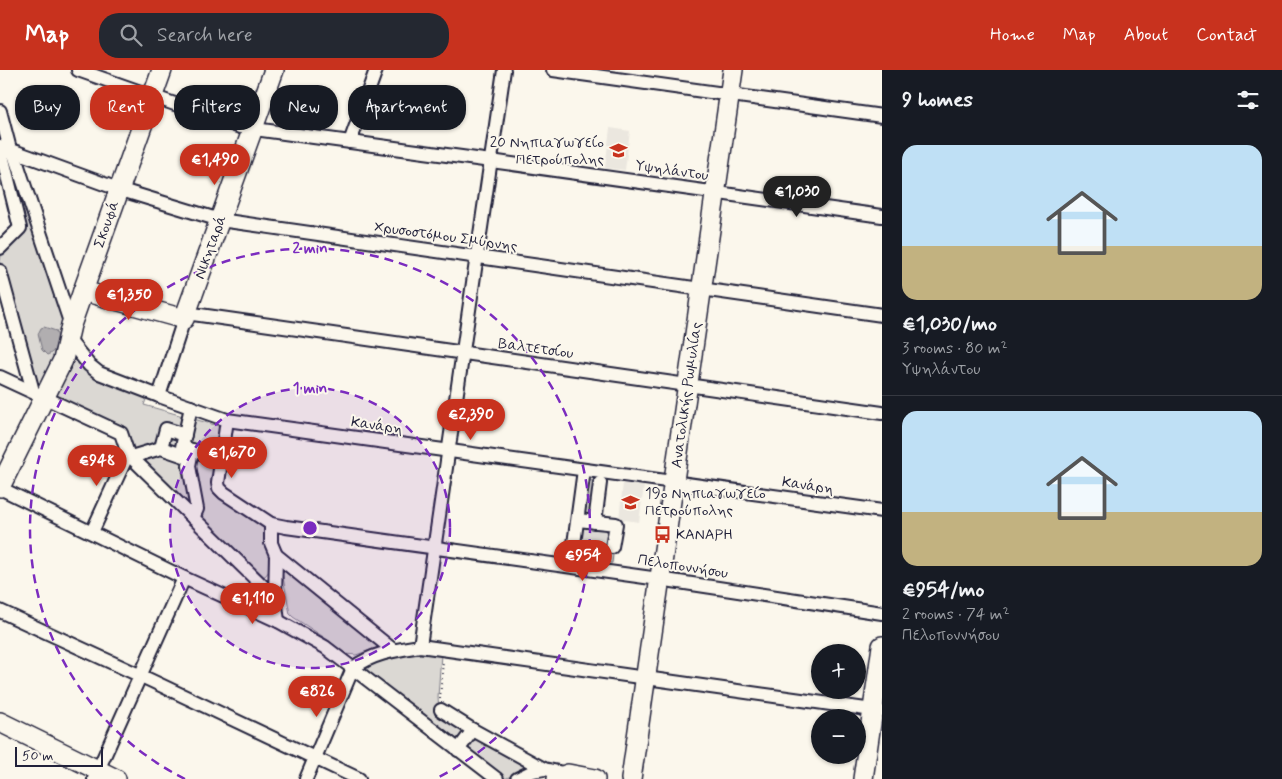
<!DOCTYPE html>
<html lang="en">
<head>
<meta charset="utf-8">
<style>
	:root { --surface:#171b24; --page:#242831; --text:#f1f3f6; --muted:#9ea1a6; --line:#363941; --accent:#c8321e }
	body { margin:0; font-family:Mynerve,sans-serif; background:var(--page); color:var(--text); height:100vh; display:flex; flex-direction:column; font-size:19px; white-space:nowrap }
	* { box-sizing:border-box; margin:0 }
	p { font-size:16px; color:var(--muted) }
	.icon { flex:none; width:28px; height:28px; fill:none; stroke:currentColor; stroke-width:2; stroke-linecap:round; stroke-linejoin:round }
	.map { position:relative; flex:1; overflow:hidden }
	.details { display:flex; flex-direction:column; background:var(--surface); width:400px }
	.details>* { flex:none }
	.banner { position:absolute; left:15px; top:15px; width:475px; height:45px; display:flex; gap:10px }
	.controls { position:absolute; left:811px; top:574px; display:grid; gap:10px }
	.controls a { display:grid; place-items:center; width:55px; height:55px; border-radius:50%; background:var(--surface); box-shadow:0 1px 4px #0004; font-size:25px }
	.scale { position:absolute; left:15px; bottom:12px; width:88px; box-sizing:border-box; padding-left:5px; border:2px solid #22223b; border-top:0; font-size:14px; line-height:18px; white-space:nowrap; color:#22223b; -webkit-text-stroke:4px #fbf7ec; paint-order:stroke }
	.price { position:absolute; translate:-50% -42px; padding:0 11px; border-radius:18px; background:var(--accent); color:#fff; font-size:16px; line-height:32px; filter:drop-shadow(0 1px 2px #0008) }
	.price::after { content:''; position:absolute; left:50%; top:30px; width:15px; height:11px; margin-left:-8px; background:inherit; clip-path:polygon(0 0,100% 0,50% 100%) }
	.price.active { background:#222; color:#fff }
	ul { padding:0; list-style:none }
	li { display:grid; align-content:center; gap:10px; height:265px; padding:0 20px }
	li+li { border-top:1px solid var(--line) }
	li span { display:grid; place-items:center; height:155px; border-radius:15px; color:#555 }
	li>.icon { margin-inline-start:auto }
	span .icon { width:90px; height:90px; fill:#fffc; stroke-width:1 }
	li b { font-size:21px }
	h2 { display:flex; justify-content:space-between; align-items:center; height:60px; padding:0 20px; font-size:21px }
	.pill { padding:0 18px; border-radius:20px; background:var(--surface); box-shadow:0 1px 4px #0004; font-size:18px; line-height:45px }
	.pill.active { background:var(--accent); color:#fff }
	header { display:flex; align-items:center; gap:30px; box-sizing:border-box; height:70px; padding:0 25px; background:var(--accent); color:#fff }
	header strong { font-size:24px }
	nav { display:flex; gap:28px; margin-inline-start:auto; font-size:18px }
	.search { width:350px; height:45px; background:var(--page); display:flex; align-items:center; gap:12px; box-sizing:border-box; padding:0 18px; border-radius:20px; color:var(--muted); font-size:19px }
	main { display:flex; flex:1; min-height:0 }
	.map>svg:first-child { display:block }
	.built { fill:#ebe7df }
	.green { fill:#dbd8d3; stroke:#7e7d87 }
	.water { fill:#b1aeb0; stroke:#787681 }
	.lines { fill:none; stroke-linecap:round; stroke-linejoin:round }
	.street-casing { stroke:#22223b; stroke-width:16 }
	.secondary-casing { stroke:#22223b; stroke-width:22 }
	.path { stroke:#22223b; stroke-width:2; stroke-dasharray:1 4; stroke-linecap:butt }
	.street { stroke:#fbf7ec; stroke-width:12 }
	.secondary { stroke:#fbf7ec; stroke-width:19 }
	.ring { fill:none; stroke:#7b2cbf; stroke-width:2.5; stroke-dasharray:9 6 }
	.labels { text-anchor:middle; stroke-width:4; stroke-linejoin:round; paint-order:stroke }
	.poi-label { font-size:15px; fill:#22223b; stroke:#fbf7ec; text-anchor:start }
	.street-label { font-size:15px; fill:#22223b; stroke:#fbf7ec }
	.centre { fill:#7b2cbf; stroke:#fbf7ec; stroke-width:2.5 }
	.ring-label { font-size:15px; text-anchor:middle; font-weight:bold; fill:#7b2cbf; stroke:#fbf7ec; stroke-width:4; stroke-linejoin:round; paint-order:stroke }
</style>
</head>
<body>
<header>
<strong>Map</strong>
<div class="search"><svg class="icon" aria-label="search" viewBox="0 0 24 24"><circle cx="10" cy="10" r="6"/><path d="M15 15l6 6"/></svg>Search here</div>
<nav><a>Home</a><a>Map</a><a>About</a><a>Contact</a></nav>
</header>
<main>
<div class="map">
<svg width="882" height="709" viewBox="0 0 882 709">
	<rect width="100%" height="100%" fill="#fbf7ec"/>
	<filter id="ink" filterUnits="userSpaceOnUse"><feTurbulence type="fractalNoise" baseFrequency=".02" numOctaves="2"/><feDisplacementMap in="SourceGraphic" scale="10" xChannelSelector="R" yChannelSelector="G"/><feConvolveMatrix kernelMatrix="1 2 1 2 8 2 1 2 1" color-interpolation-filters="sRGB"/></filter>
	<g filter="url(#ink)">
		<g class="built">
			<polygon points="610,58 630,61 625,100 605,98"/>
			<polygon points="623,413 644,416 639,452 619,449"/>
		</g>
		<g class="green">
			<polygon points="15,99 61,241 63,257 55,292 42,312 35,313 0,192 2,180 25,158 11,100"/>
			<polygon points="73,288 78,289 148,324 144,335 222,357 212,421 269,457 265,474 270,482 270,500 265,506 261,507 138,389 124,360 51,327"/>
			<polygon points="585,410 602,412 597,450 617,453 612,493 575,488"/>
			<polygon points="287,499 379,577 356,585 346,584 325,568 293,547 290,544 282,502"/>
			<path d="M427,584H441L438,627L439,642L487,676L497,678L530,697C519,699 512,708 502,709L369,606L367,600C372,585 412,585 427,584Z"/>
		</g>
		<path class="water" d="M44,257L56,261C60,270 57,282 47,285L42,280L38,264L41,258Z"/>
		<g class="lines">
			<defs>
				<g id="street">
					<polyline points="78,0 240,57 491,91 882,146"/>
					<polyline points="553,0 882,46"/>
					<polyline points="0,41 10,79"/>
					<polyline points="350,72 376,0"/>
					<polyline points="0,76 118,119 220,150 882,245"/>
					<polyline points="0,77 20,158 0,178"/>
					<polyline points="13,81 71,255"/>
					<polyline points="0,201 33,321"/>
					<polyline points="186,243 882,343"/>
					<polyline points="68,269 89,295 99,303 159,326 227,350 882,441"/>
					<polyline points="0,307 121,363 128,384 131,387 275,528"/>
					<polyline points="159,326 184,249"/>
					<polyline points="191,337 182,377 221,389"/>
					<polyline points="227,350 218,413 219,418 224,423 271,454 286,457 659,509 882,543"/>
					<polyline points="161,378 166,359 185,365"/>
					<polyline points="192,380 189,396 197,439 193,448"/>
					<polyline points="131,387 161,378 190,388"/>
					<polyline points="0,418 184,508 278,551 325,577 497,709"/>
					<polyline points="578,450 616,454 612,477"/>
					<polyline points="595,452 600,413"/>
					<polyline points="271,454 271,473 276,485 275,528 278,551"/>
					<polyline points="92,462 128,384"/>
					<polyline points="276,485 393,580"/>
					<polyline points="571,496 584,400"/>
					<polyline points="0,541 152,611 359,709"/>
					<polyline points="420,576 504,0"/>
					<polyline points="441,640 473,660 544,699 568,704"/>
					<polyline points="458,680 473,660"/>
					<polyline points="94,709 184,508"/>
					<path d="M306,709L353,598C373,583 396,580 420,576L880,641"/>
					<polyline points="517,709 533,701 544,699"/>
				</g>
				<g id="secondary">
					<polyline points="83,221 184,249 274,0"/>
					<polyline points="0,417 63,290 71,255 83,221 162,0"/>
					<polyline points="0,652 116,709"/>
					<polyline points="557,709 568,704 595,709"/>
					<polyline points="631,709 733,0"/>
					<polyline points="863,709 882,576"/>
				</g>
			</defs>
			<use href="#street" class="street-casing"/>
			<use href="#secondary" class="secondary-casing"/>
			<polyline class="path" points="440,629 443,591"/>
			<use href="#street" class="street"/>
			<use href="#secondary" class="secondary"/>
		</g>
	</g>
	<circle cx="310" cy="458" r="140" fill="#7b2cbf" fill-opacity=".12"/>
	<g class="ring">
		<circle cx="310" cy="458" r="140"/>
		<path d="M185 709A280 280 0 1 1 435 709"/>
	</g>
	<defs>
		<symbol id="school-bare" viewBox="-9 -9 18 18"><path d="M0-5L7-2L0 1L-7-2ZM-4 1L0 2.5L4 1V4Q0 6-4 4Z" fill="#c8321e" stroke="#fbf7ec" stroke-width="2.5" paint-order="stroke"/></symbol>
		<symbol id="bus-bare" viewBox="-9 -9 18 18"><path d="M-5-6H5V4H4V6H2V4H-2V6H-4V4H-5ZM-3.5-4V0h7V-4ZM-3.5 1.2v1.5H-2V1.2ZM2 1.2v1.5H3.5V1.2Z" fill="#c8321e" stroke="#fbf7ec" stroke-width="2.5" paint-order="stroke"/></symbol>
	</defs>
	<g fill-rule="evenodd">
		<use href="#school-bare" x="606" y="68" width="25" height="25"/>
		<use href="#school-bare" x="618" y="420" width="25" height="25"/>
		<use href="#bus-bare" x="650" y="452" width="25" height="25"/>
	</g>
	<g class="labels">
		<g class="poi-label">
			<text x="604" y="77" text-anchor="end">20 Νηπιαγωγείο<tspan x="604" dy="17">Πετρούπολης</tspan></text>
			<text x="645" y="428">19ο Νηπιαγωγείο<tspan x="645" dy="17">Πετρούπολης</tspan></text>
			<text x="676" y="469">ΚΑΝΑΡΗ</text>
		</g>
		<g class="street-label">
			<text transform="translate(672 100) rotate(8)" y="5">Υψηλάντου</text>
			<text transform="translate(106 154) rotate(-71)" y="5">Σκουφά</text>
			<text transform="translate(446 166) rotate(8)" y="5">Χρυσοστόμου Σμύρνης</text>
			<text transform="translate(210 177) rotate(-70)" y="5">Νικηταρά</text>
			<text transform="translate(536 278) rotate(8)" y="5">Βαλτετσίου</text>
			<text transform="translate(686 325) rotate(-82)" y="5">Ανατολικής Ρωμυλίας</text>
			<text transform="translate(377 355) rotate(8)" y="5">Κανάρη</text>
			<text transform="translate(808 415) rotate(8)" y="5">Κανάρη</text>
			<text transform="translate(683 496) rotate(9)" y="5">Πελοποννήσου</text>
		</g>
	</g>
	<circle cx="310" cy="458" r="8" class="centre"/>
	<g class="ring-label">
		<text x="310" y="183">2 min</text>
		<text x="310" y="323">1 min</text>
	</g>
</svg>
<div class="controls">
<a>+</a>
<a>−</a>
</div>
<div class="scale">50 m</div>
<b class="price" style="left:215px;top:116px">€1,490</b>
<b class="price active" style="left:797px;top:148px">€1,030</b>
<b class="price" style="left:129px;top:251px">€1,350</b>
<b class="price" style="left:471px;top:371px">€2,390</b>
<b class="price" style="left:232px;top:409px">€1,670</b>
<b class="price" style="left:97px;top:417px">€948</b>
<b class="price" style="left:583px;top:512px">€954</b>
<b class="price" style="left:253px;top:555px">€1,110</b>
<b class="price" style="left:317px;top:648px">€826</b>
<div class="banner">
<a class="pill">Buy</a>
<a class="pill active">Rent</a>
<a class="pill">Filters</a>
<a class="pill">New</a>
<a class="pill">Apartment</a>
</div>
</div>
<section class="details">
<h2>9 homes<svg class="icon" aria-label="filters" viewBox="0 0 24 24"><path d="M4 7h16M4 17h16"/><circle cx="9" cy="7" r="2"/><circle cx="15" cy="17" r="2"/></svg></h2>
<ul>
<li><span style="background:linear-gradient(#bfe0f5 65%,#c2b280 0)"><svg class="icon" aria-label="home" viewBox="0 0 24 24"><path d="M3 11l9-7 9 7M6 9v11h12V9"/></svg></span><div><b>€1,030/mo</b><p>3 rooms · 80 m²</p><p>Υψηλάντου</p></div></li>
<li><span style="background:linear-gradient(#bfe0f5 65%,#c2b280 0)"><svg class="icon" aria-label="home" viewBox="0 0 24 24"><path d="M3 11l9-7 9 7M6 9v11h12V9"/></svg></span><div><b>€954/mo</b><p>2 rooms · 74 m²</p><p>Πελοποννήσου</p></div></li>
</ul>
</section>
</main>
</body>
</html>
